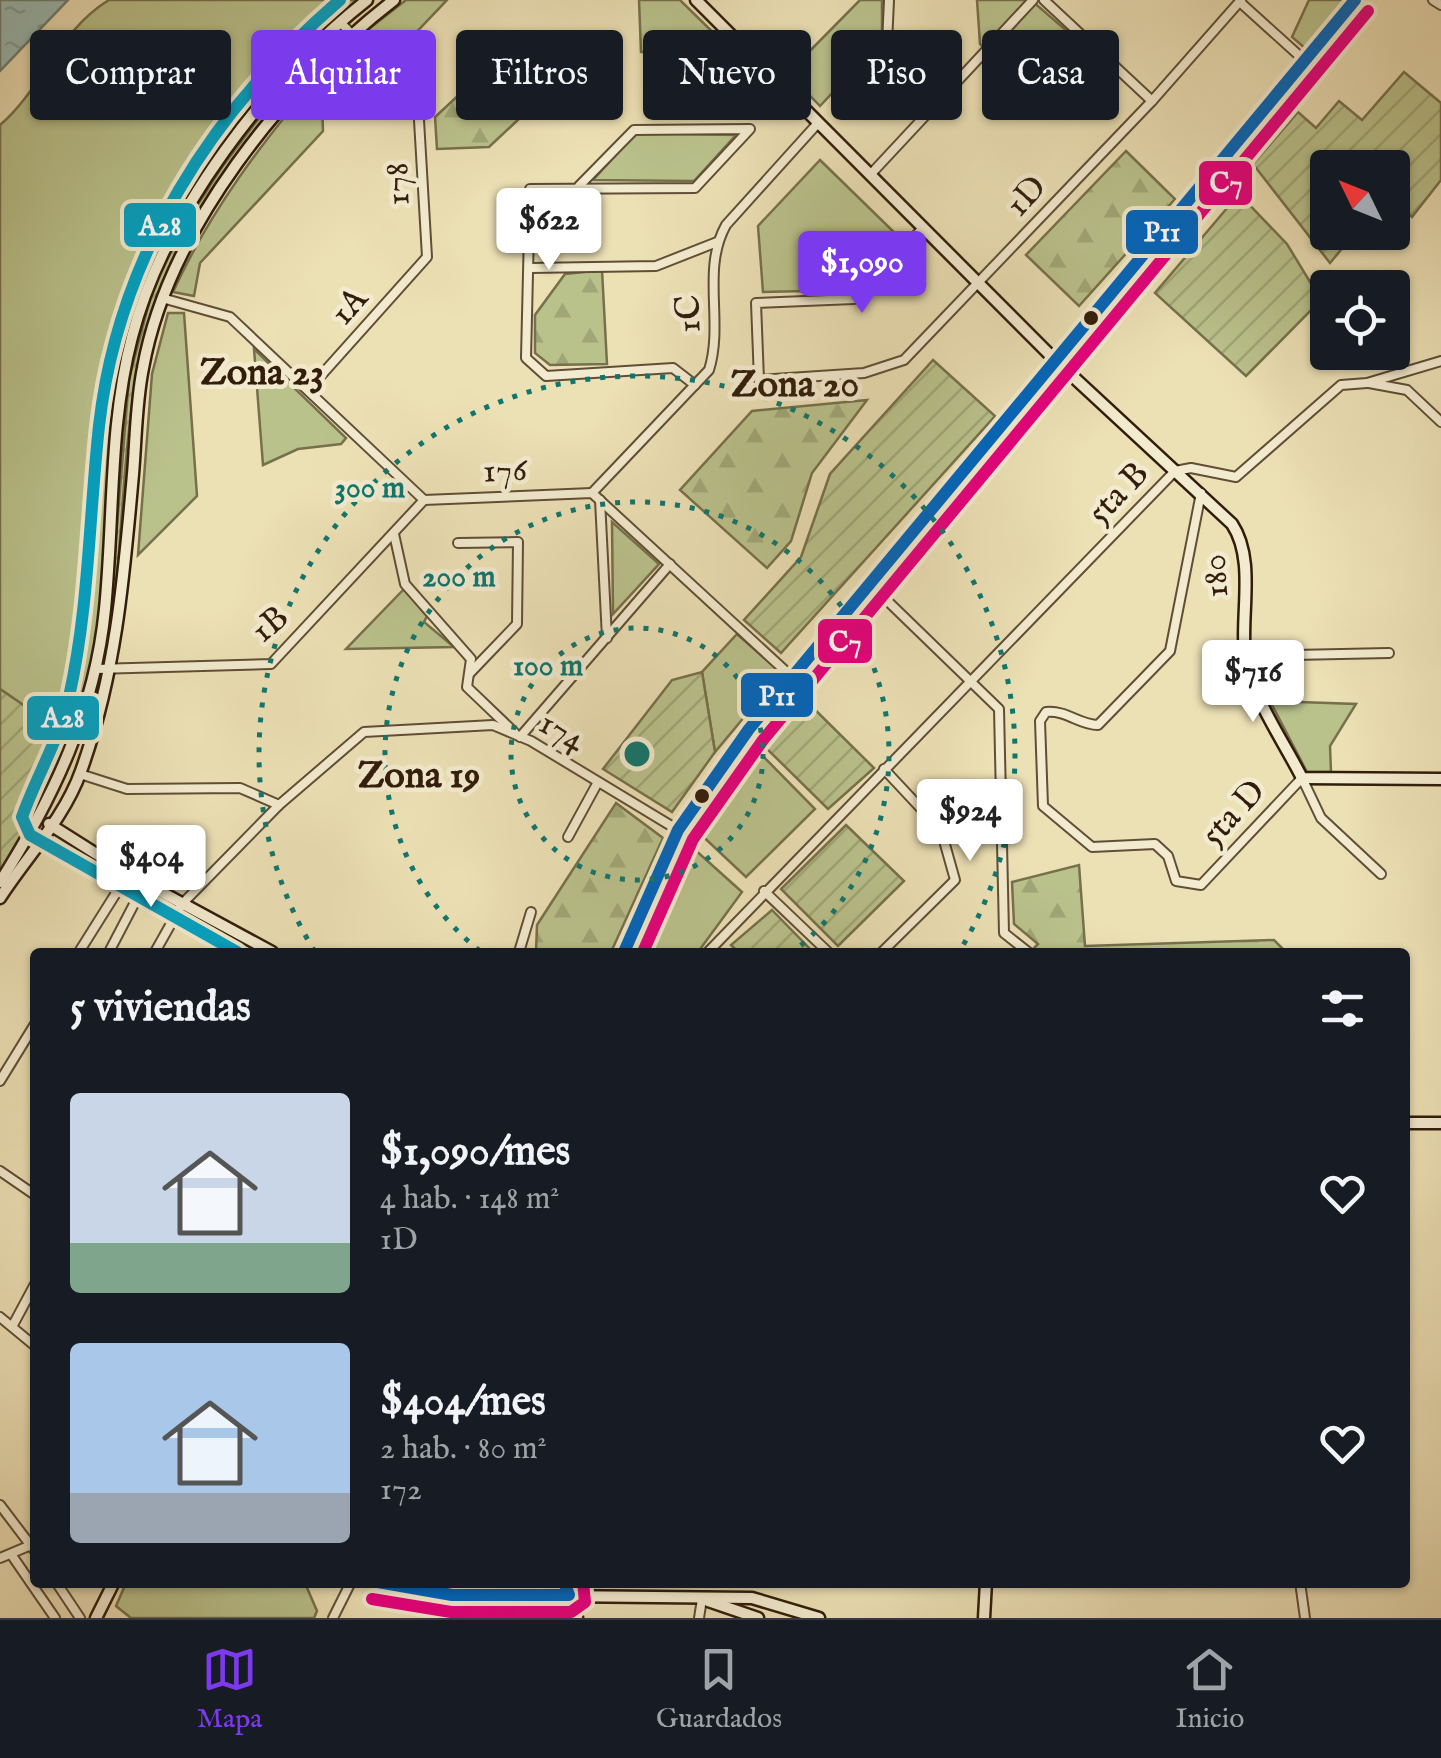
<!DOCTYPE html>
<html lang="es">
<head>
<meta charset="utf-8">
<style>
	:root { --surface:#171b24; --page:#20242c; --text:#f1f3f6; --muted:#9ea1a6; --line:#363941; --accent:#7c3aed }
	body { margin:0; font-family:"IM FELL English",serif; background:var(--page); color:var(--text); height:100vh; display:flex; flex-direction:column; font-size:38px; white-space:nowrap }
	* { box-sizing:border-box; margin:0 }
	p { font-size:32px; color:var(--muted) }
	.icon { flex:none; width:55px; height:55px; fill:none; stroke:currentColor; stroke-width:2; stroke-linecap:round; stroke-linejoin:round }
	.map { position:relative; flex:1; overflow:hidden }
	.side { position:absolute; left:30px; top:948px; width:1380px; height:640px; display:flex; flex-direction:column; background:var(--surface); border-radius:10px; box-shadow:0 2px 8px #0004 }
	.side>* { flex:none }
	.guide { position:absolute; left:30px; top:30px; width:1382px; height:90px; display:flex; gap:20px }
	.needle { width:65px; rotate:313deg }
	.controls { position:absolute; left:1310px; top:150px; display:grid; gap:20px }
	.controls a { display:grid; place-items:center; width:100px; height:100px; border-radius:10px; background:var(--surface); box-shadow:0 2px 8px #0004; font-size:50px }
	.price { position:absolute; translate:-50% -85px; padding:0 22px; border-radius:10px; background:#fff; color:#222; font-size:32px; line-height:65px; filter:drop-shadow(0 2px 5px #0008) }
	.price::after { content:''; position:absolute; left:50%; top:60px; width:30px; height:22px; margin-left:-15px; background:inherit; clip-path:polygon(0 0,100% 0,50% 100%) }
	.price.selected { background:var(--accent); color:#fff }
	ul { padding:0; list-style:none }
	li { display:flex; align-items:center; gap:30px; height:250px; padding:0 40px }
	li span { display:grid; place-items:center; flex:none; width:280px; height:200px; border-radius:10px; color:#555 }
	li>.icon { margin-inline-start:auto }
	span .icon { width:120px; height:120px; fill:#fffc; stroke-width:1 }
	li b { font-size:42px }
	h2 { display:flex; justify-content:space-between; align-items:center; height:120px; padding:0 40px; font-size:42px }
	.tag { padding:0 35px; border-radius:10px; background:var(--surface); box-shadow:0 2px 8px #0004; font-size:35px; line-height:90px }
	.tag.selected { background:var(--accent); color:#fff }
	.tab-bar { display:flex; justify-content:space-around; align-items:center; height:140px; border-top:2px solid var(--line); background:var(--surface); font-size:28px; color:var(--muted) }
	.tab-bar a { display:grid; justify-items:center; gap:5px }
	.tab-bar .selected { color:var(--accent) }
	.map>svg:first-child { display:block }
	.green { fill:#bac28c; stroke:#76704c; stroke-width:2.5 }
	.forest { fill:url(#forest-firs); stroke:#76704c; stroke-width:2.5 }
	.garden { fill:url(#garden-furrows); stroke:#76704c; stroke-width:2.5 }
	.water { fill:url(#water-ripples); stroke:#707c71; stroke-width:2.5 }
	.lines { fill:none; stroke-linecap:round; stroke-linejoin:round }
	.street-casing { stroke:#604e36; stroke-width:12 }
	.secondary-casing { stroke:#321d0b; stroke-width:15 }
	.street { stroke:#f3ebcf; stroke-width:8 }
	.secondary { stroke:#f3ebcf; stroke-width:10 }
	.bus-1-casing { stroke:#f3ebcf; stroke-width:20 }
	.bus-2-casing { stroke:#f3ebcf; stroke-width:20 }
	.bus-3-casing { stroke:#f3ebcf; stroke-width:20 }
	.bus-1 { stroke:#0065bd; stroke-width:12 }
	.bus-2 { stroke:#e5007d; stroke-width:12 }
	.bus-3 { stroke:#02a2c4; stroke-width:12 }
	.ring { fill:none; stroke:#0f766e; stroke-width:5; stroke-dasharray:5 10 }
	.bus-dot { fill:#321d0b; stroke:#f3ebcf; stroke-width:4 }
	.labels { text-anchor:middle; stroke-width:9; stroke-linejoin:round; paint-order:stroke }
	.street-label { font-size:35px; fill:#321d0b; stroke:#f3ebcf }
	.neighbourhood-label { font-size:38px; font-weight:bold; fill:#321d0b; stroke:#f3ebcf }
	.centre { fill:#0f766e; stroke:#f3ebcf; stroke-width:5 }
	.ring-label { font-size:30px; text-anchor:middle; font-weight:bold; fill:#0f766e; stroke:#f3ebcf; stroke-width:9; stroke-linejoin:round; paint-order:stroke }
	.line-badge { stroke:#f3ebcf; stroke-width:4 }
	.badge-label { font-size:28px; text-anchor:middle; font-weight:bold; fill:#fff }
</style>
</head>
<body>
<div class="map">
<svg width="1441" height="1618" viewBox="0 0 1441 1618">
	<defs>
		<pattern id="forest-firs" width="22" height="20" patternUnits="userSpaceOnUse" patternTransform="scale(2.5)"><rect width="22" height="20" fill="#bac28c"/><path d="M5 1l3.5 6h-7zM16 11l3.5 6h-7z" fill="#a0a677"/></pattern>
		<pattern id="garden-furrows" width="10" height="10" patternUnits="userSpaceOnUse" patternTransform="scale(2.5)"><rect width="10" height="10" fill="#bac28c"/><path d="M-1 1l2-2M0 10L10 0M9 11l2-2" fill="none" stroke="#a0a677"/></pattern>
		<pattern id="water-ripples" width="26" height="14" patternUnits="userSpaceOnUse" patternTransform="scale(2.5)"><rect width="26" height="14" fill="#9abbb5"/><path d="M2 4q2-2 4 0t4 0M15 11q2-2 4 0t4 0" fill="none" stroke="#85a09a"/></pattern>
	</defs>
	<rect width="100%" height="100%" fill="#ece0b5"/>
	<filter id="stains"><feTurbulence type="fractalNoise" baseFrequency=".002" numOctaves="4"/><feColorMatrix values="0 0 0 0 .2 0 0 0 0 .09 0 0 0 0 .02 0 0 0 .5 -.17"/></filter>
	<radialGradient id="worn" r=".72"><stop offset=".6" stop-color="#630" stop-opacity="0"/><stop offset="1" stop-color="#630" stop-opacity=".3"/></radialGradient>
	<g class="green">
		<path d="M109,0H361C266,73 150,228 127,347C109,441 116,540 101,635C96,669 81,704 70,737L0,689V125C43,88 59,30 109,0Z"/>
		<polygon points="406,0 447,0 390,60 365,32"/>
		<polygon points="639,0 680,0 733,52 641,52"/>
		<polygon points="860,0 882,0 882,40 820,106 788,73"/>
		<polygon points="977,0 1031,0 1097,57 997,62 980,44"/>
		<polygon points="1309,0 1345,0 1306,49 1292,37"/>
		<path d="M321,74L323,131L200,263L194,296L173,292C210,211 263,140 321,74Z"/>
		<polygon points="636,133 736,135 694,181 593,180"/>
		<polygon points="820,160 899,237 849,290 763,292 758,226"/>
		<polygon points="168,313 184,313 197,496 138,555 152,374"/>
		<polygon points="254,349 346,438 341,444 298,449 263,465"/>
		<polygon points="612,522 659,564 613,614"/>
		<polygon points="404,589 427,616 424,622 454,647 346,649"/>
		<polygon points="737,634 781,673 715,752 702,672"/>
		<polygon points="1270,701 1356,704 1330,746 1331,772 1307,772"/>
		<polygon points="753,746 815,809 746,877 695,829"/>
		<polygon points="693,848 742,892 698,952 645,952"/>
		<polygon points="305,1583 317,1611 314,1618 131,1618 116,1606 126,1583"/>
	</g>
	<g class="forest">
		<polygon points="477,78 521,117 489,147 437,149 435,117"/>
		<polygon points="1126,151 1175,199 1079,306 1026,255"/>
		<polygon points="602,270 607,364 550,365 535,353 535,315 565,274"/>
		<polygon points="867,400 812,473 791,541 767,568 680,490 752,411"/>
		<polygon points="616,803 663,838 611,952 536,952 537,925"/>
		<polygon points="1079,865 1085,946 1274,940 1286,952 1030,952 1038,944 1014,924 1012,882"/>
	</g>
	<g class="garden">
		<path d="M329,39L333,44C247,127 164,239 140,357C120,456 124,560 106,660L129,379L153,288L176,238L222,167L284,85Z"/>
		<polygon points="1404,72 1441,103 1441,180 1412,217 1393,202 1392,168 1328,168 1328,232 1355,233 1330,263 1253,164 1298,112 1316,128 1339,101 1362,120"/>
		<polygon points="1239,194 1287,244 1321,300 1246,376 1155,293"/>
		<polygon points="933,360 995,416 781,653 744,620 801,557 830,474"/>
		<polygon points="702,672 715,752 672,812 603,769 672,680"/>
		<polygon points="793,688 874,768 828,809 754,736"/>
		<polygon points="0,689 70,737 48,801 0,885"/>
		<polygon points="846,825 904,881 838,946 781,889"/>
		<polygon points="772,910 813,952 738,952 731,945"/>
	</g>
	<polygon class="water" points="0,0 68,0 0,71"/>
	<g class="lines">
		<defs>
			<g id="street">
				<polyline points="1044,0 1152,101"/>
				<polyline points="1433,0 1441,5"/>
				<polyline points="1241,3 1304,60"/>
				<polyline points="842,94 887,44 889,0"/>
				<polyline points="870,175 1033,0"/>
				<polyline points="579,186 634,130 750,129 695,188 530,189 526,358 546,376 673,368 695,385"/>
				<polyline points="923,228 854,299 756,303 759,380 864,373 904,360 1152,101 1241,0"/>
				<polyline points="530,268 656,266 717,242"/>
				<polyline points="162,298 230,317 424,500 592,493 793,678"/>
				<polyline points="1369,383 1407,390 1441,422"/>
				<polyline points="308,390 427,257 418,103 340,22"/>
				<path d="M592,493L709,370C724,322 701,270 726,225L818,123"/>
				<path d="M1201,493L1170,651L1098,725C1079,725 1067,710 1046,712L1040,721L1043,806L1092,847L1155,844L1168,856L1176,881L1201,885L1302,778L1321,818L1381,874"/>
				<polyline points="600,500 607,638"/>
				<polyline points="394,534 405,584 471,659 467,687 514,732"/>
				<polyline points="458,543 518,542 517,624 470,673"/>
				<polyline points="869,583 999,709 1004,933 1028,952"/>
				<polyline points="1245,656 1389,653"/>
				<polyline points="96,669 271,664 424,500"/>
				<polyline points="520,737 670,564"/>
				<polyline points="80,774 127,789 240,788 279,805"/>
				<polyline points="568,837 598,782"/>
				<polyline points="764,891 828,952"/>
				<polyline points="79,952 128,874"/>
				<polyline points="109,952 145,883"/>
				<polyline points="155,952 182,904 279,805 364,732 493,725 531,741 678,830"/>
				<polyline points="519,952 531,912"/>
				<polyline points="708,952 1175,471 1191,468 1236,477 1341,385 1367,383 1441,361"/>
				<polyline points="882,952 955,880 941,830 884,769"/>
				<polyline points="0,1081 35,1024"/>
				<polyline points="0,1171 35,1195"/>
				<polyline points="0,1317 35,1346"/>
				<polyline points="13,1325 35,1284"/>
				<polyline points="0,1505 35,1551"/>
				<polyline points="13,1557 55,1618"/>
				<polyline points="0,1558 31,1545"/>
				<polyline points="56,1582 80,1618"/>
				<polyline points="1300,1582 1305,1618"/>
				<polyline points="333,1618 351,1582"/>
				<polyline points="699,1618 702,1599"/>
			</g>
			<g id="secondary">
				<path d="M696,0L1054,359L1232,524C1256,560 1240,615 1245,656C1250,693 1285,744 1302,778L1441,779"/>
				<polyline points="49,824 128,874 272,952"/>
				<path d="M0,882C54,797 95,710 105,609C114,519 109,424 132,337C164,213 268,78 367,0"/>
				<path d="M0,898C27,856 64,819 81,771C116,674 124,576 133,474C136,439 136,402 143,368C168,229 285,84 394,0"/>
				<polyline points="624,952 678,830 749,729 1355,0"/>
				<polyline points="1405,1123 1441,1123"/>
				<polyline points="375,1582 452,1595 752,1598 819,1618"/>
				<polyline points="558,1582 561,1618"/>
				<polyline points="564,1582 577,1618"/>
				<polyline points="708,1601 758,1618"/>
				<polyline points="96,1618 114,1582"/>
				<polyline points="984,1618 986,1582"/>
			</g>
		</defs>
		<use href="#street" class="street-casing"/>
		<use href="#secondary" class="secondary-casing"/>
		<use href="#street" class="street"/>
		<use href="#secondary" class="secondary"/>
		<defs>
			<g id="bus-1">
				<polyline points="624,952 678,830 749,729 1355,0"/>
				<polyline points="378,1582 452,1595 569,1595 564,1582"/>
			</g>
			<g id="bus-2">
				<polyline points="643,952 693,839 763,740 1368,11"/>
				<polyline points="372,1599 451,1612 571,1612 585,1602 583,1582"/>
			</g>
			<path id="bus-3" d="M237,952L30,835L22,817C36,777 59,740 69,697C89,608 89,517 99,426C118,256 212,110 340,0"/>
		</defs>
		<use href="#bus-1" class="bus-1-casing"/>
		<use href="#bus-2" class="bus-2-casing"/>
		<use href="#bus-3" class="bus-3-casing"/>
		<use href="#bus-1" class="bus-1"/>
		<use href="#bus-2" class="bus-2"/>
		<use href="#bus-3" class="bus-3"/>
	</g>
	<g class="ring">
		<circle cx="637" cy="754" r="126"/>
		<path d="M480 951A252 252 0 1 1 794 951"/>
		<path d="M315 952A378 378 0 1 1 959 952"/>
	</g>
	<g class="bus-dot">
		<circle cx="1091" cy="318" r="9"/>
		<circle cx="702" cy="796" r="9"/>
	</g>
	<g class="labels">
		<g class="street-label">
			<text transform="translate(396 184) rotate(-92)" y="12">178</text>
			<text transform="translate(1025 195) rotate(-47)" y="12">1D</text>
			<text transform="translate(348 305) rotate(-48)" y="12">1A</text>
			<text transform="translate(687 314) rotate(-92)" y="12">1C</text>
			<text transform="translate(505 469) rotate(-2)" y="12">176</text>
			<text transform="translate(1117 492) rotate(-46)" y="12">5ta B</text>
			<text transform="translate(1214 576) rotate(-94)" y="12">180</text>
			<text transform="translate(269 623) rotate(-40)" y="12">1B</text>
			<text transform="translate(563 730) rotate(29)" y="12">174</text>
			<text transform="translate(1232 812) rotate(-47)" y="12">5ta D</text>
		</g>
		<g class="neighbourhood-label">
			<text x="262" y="384">Zona 23</text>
			<text x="795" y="396">Zona 20</text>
			<text x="419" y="787">Zona 19</text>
		</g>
	</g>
	<circle cx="637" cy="754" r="15" class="centre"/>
	<g class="ring-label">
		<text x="370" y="497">300 m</text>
		<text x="459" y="586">200 m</text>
		<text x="548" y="675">100 m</text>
	</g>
	<g class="line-badge">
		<rect x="1197" y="159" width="57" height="48" rx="10" fill="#e5007d"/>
		<rect x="122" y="201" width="76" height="48" rx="10" fill="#02a2c4"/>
		<rect x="1124" y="208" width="76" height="48" rx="10" fill="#0065bd"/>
		<rect x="816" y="617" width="58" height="48" rx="10" fill="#e5007d"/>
		<rect x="739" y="671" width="76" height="48" rx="10" fill="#0065bd"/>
		<rect x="25" y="694" width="76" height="48" rx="10" fill="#02a2c4"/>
	</g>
	<g class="badge-label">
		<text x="1226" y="192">C7</text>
		<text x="160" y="235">A28</text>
		<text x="1162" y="241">P11</text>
		<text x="845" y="651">C7</text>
		<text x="777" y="705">P11</text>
		<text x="63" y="727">A28</text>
	</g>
	<rect width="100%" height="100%" filter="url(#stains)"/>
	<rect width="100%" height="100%" fill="url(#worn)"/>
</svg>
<div class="controls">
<a><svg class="needle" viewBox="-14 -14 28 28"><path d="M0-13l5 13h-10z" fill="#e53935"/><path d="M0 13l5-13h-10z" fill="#9ea1a6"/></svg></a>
<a><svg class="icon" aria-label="locate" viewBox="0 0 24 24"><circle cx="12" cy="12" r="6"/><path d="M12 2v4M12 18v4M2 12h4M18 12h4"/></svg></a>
</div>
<b class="price" style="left:549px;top:273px">$622</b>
<b class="price selected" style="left:862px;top:316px">$1,090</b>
<b class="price" style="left:1253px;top:725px">$716</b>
<b class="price" style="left:970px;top:864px">$924</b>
<b class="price" style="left:151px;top:910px">$404</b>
<div class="guide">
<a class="tag">Comprar</a>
<a class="tag selected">Alquilar</a>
<a class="tag">Filtros</a>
<a class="tag">Nuevo</a>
<a class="tag">Piso</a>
<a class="tag">Casa</a>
</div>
<section class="side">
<h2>5 viviendas<svg class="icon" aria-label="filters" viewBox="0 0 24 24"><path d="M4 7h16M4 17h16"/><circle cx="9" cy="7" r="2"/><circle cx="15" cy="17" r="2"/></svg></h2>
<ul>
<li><span style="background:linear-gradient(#c9d6e8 75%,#7fa58c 0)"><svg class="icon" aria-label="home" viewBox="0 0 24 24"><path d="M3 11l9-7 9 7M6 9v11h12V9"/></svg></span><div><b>$1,090/mes</b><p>4 hab. · 148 m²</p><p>1D</p></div><svg class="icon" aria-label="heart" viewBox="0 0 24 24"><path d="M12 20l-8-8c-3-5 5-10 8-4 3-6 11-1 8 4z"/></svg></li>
<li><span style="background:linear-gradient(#a9c7e8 75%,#9aa5b1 0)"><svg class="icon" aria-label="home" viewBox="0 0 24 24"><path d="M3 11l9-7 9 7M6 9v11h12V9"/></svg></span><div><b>$404/mes</b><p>2 hab. · 80 m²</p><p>172</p></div><svg class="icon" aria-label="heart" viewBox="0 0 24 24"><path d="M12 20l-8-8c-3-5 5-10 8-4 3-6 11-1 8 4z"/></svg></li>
</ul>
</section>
</div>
<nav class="tab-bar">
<a class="selected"><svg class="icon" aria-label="map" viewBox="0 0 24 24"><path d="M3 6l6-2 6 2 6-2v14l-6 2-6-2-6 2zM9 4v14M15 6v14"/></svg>Mapa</a>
<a><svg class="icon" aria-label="saved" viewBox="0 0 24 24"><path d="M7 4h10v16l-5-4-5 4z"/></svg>Guardados</a>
<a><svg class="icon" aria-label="home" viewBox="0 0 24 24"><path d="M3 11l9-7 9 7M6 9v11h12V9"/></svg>Inicio</a>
</nav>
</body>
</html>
